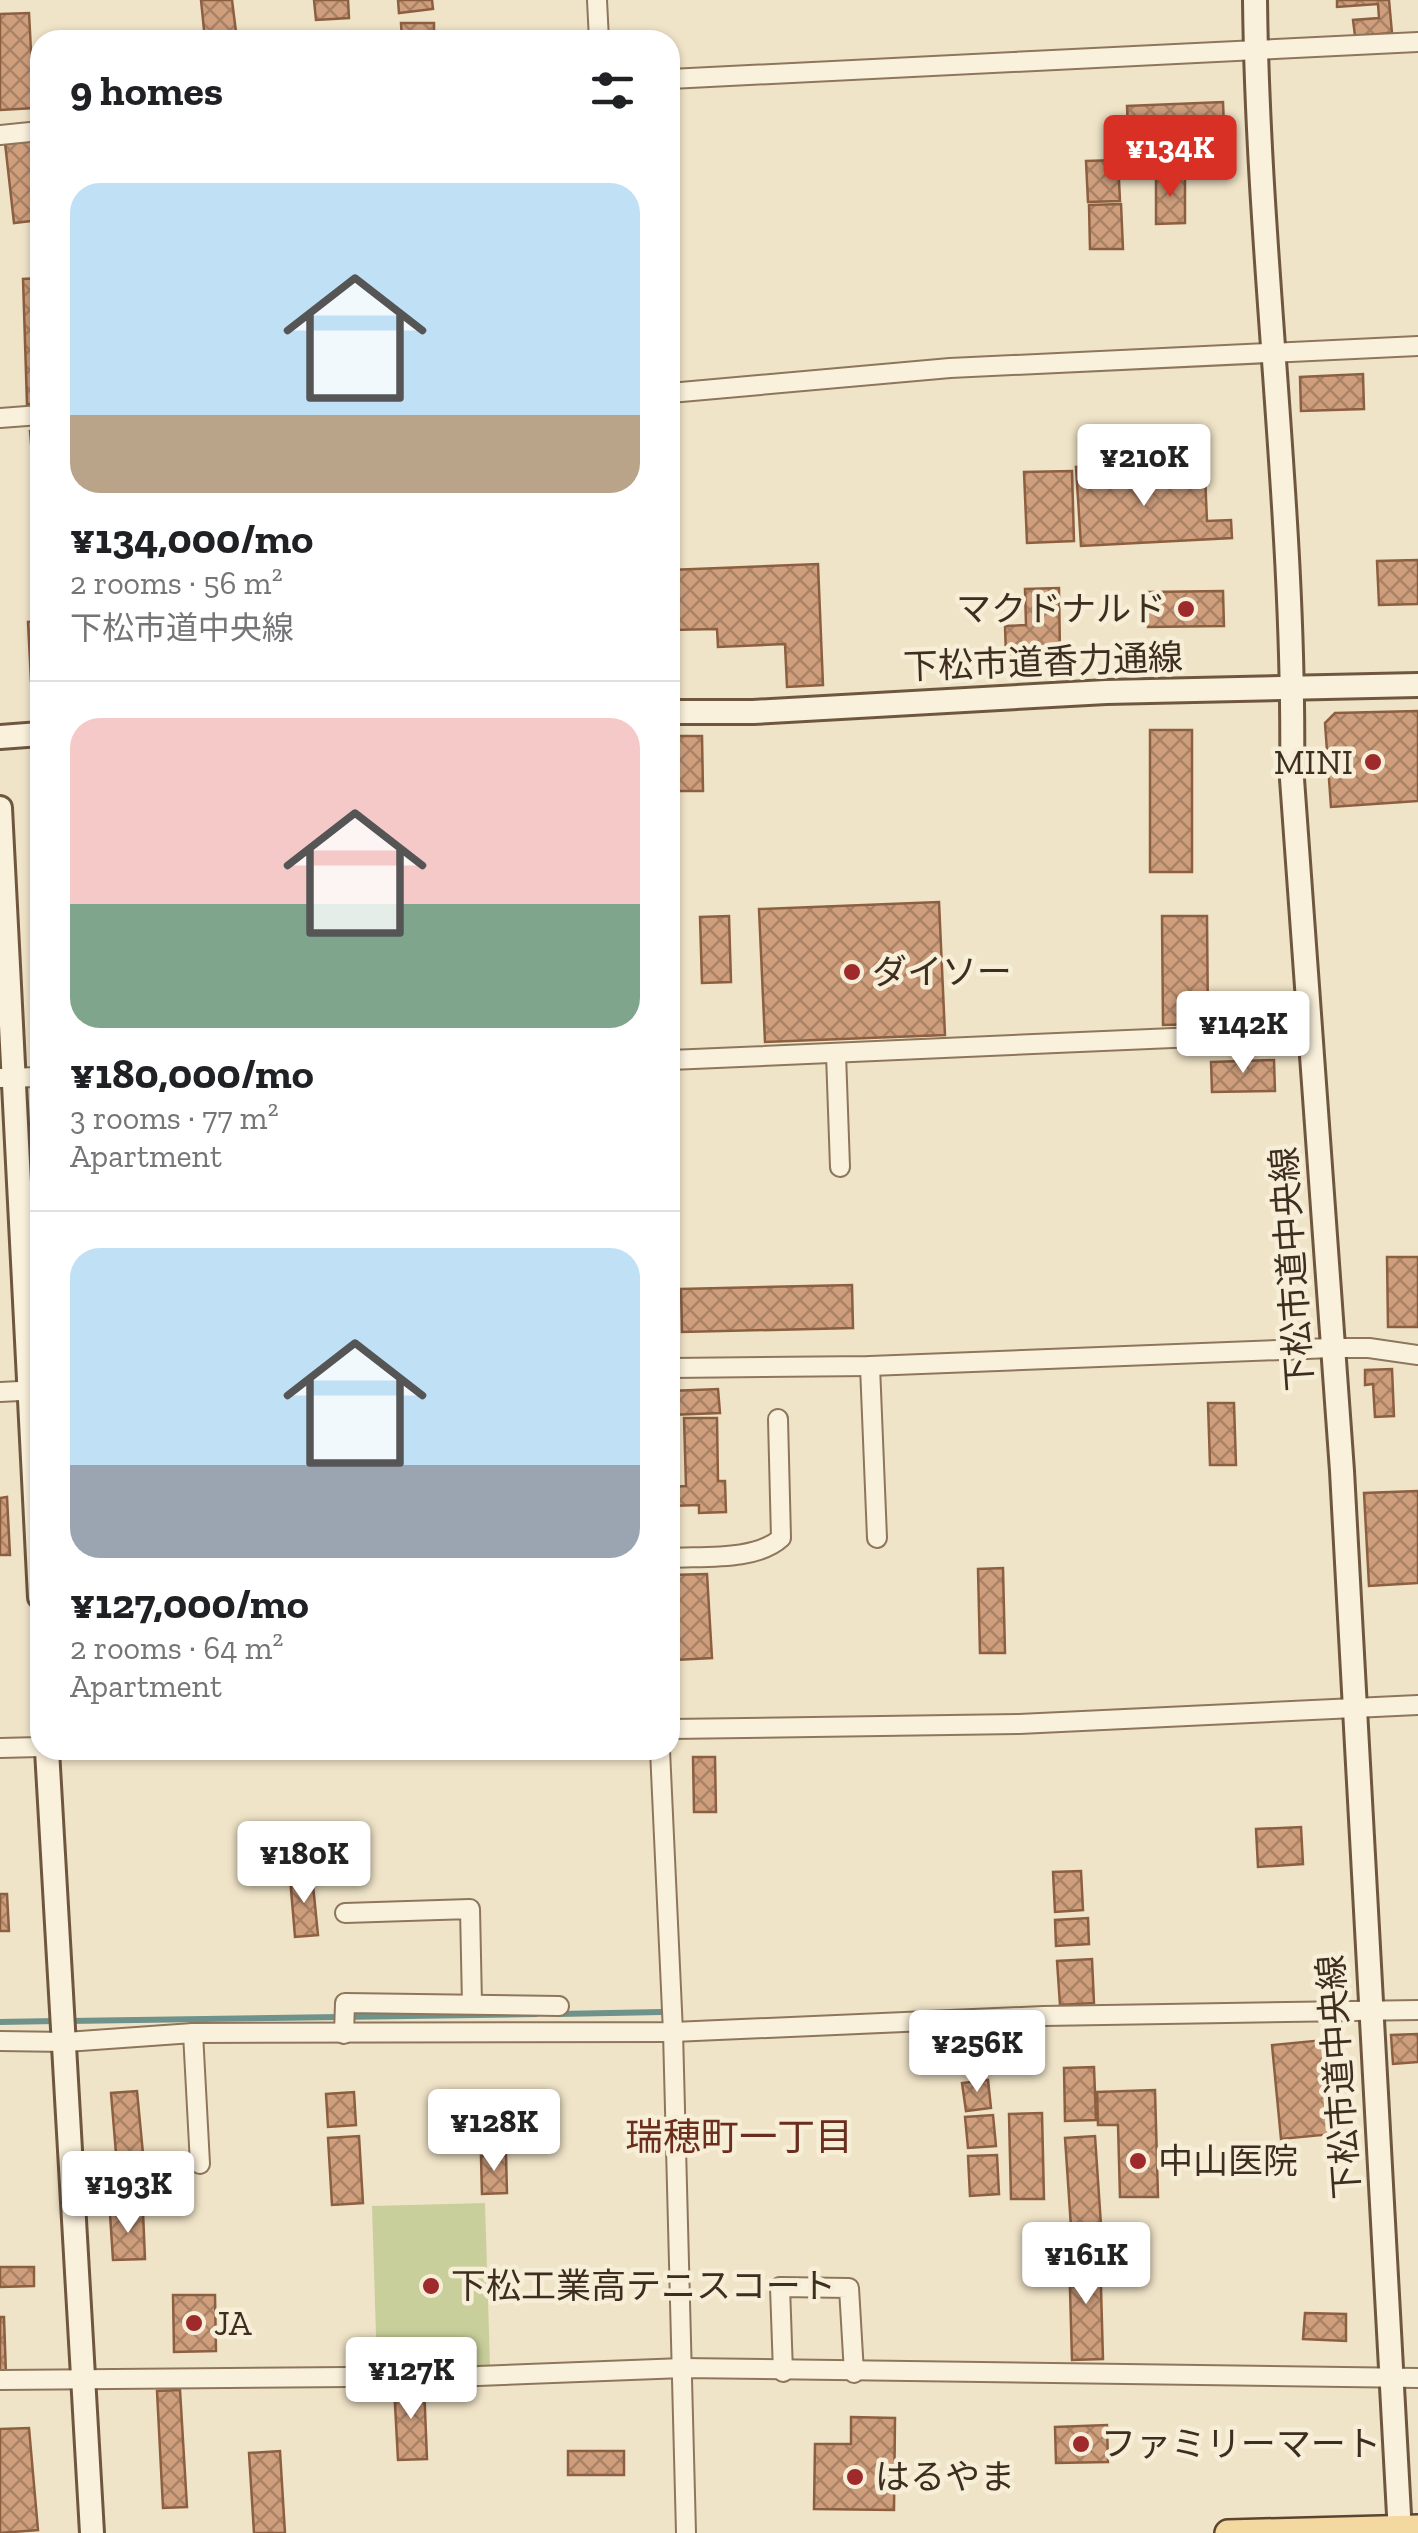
<!DOCTYPE html>
<html lang="en">
<head>
<meta charset="utf-8">
<style>
	:root { --surface:#fff; --page:#f2f2f2; --text:#202124; --muted:#757577; --line:#e0e0e0; --accent:#d93025 }
	body { margin:0; font-family:"Zilla Slab","Noto Sans JP",serif; background:var(--page); color:var(--text); height:100vh; display:flex; flex-direction:column; font-size:38px; white-space:nowrap }
	* { box-sizing:border-box; margin:0 }
	p { font-size:32px; color:var(--muted) }
	.icon { flex:none; width:55px; height:55px; fill:none; stroke:currentColor; stroke-width:2; stroke-linecap:round; stroke-linejoin:round }
	.map { position:relative; flex:1; overflow:hidden }
	.side { position:absolute; left:30px; top:30px; width:650px; height:1730px; display:flex; flex-direction:column; background:var(--surface); border-radius:30px; box-shadow:0 2px 8px #0004 }
	.side>* { flex:none }
	.price { position:absolute; translate:-50% -85px; padding:0 22px; border-radius:10px; background:#fff; color:#222; font-size:32px; line-height:65px; filter:drop-shadow(0 2px 5px #0008) }
	.price::after { content:''; position:absolute; left:50%; top:60px; width:30px; height:22px; margin-left:-15px; background:inherit; clip-path:polygon(0 0,100% 0,50% 100%) }
	.price.current { background:var(--accent); color:#fff }
	ul { padding:0; list-style:none }
	li { display:grid; align-content:center; gap:20px; height:530px; padding:0 40px }
	li+li { border-top:2px solid var(--line) }
	li span { display:grid; place-items:center; height:310px; border-radius:30px; color:#555 }
	li>.icon { margin-inline-start:auto }
	span .icon { width:180px; height:180px; fill:#fffc; stroke-width:1 }
	li b { font-size:42px }
	h2 { display:flex; justify-content:space-between; align-items:center; height:120px; padding:0 40px; font-size:42px }
	.map>svg:first-child { display:block }
	.park { fill:#c9cf9b }
	.lines { fill:none; stroke-linecap:round; stroke-linejoin:round }
	.stream { stroke:#6f938a; stroke-width:6 }
	.building { fill:url(#building-cross-hatch); stroke:#8d5f41; stroke-width:2.5 }
	.street-casing { stroke:#8d765c; stroke-width:22 }
	.secondary-casing { stroke:#6f573f; stroke-width:28 }
	.primary-casing { stroke:#5b4430; stroke-width:30 }
	.street { stroke:#faf1dc; stroke-width:18 }
	.secondary { stroke:#faf1dc; stroke-width:22 }
	.primary { stroke:#f3d9a0; stroke-width:25 }
	.poi-dot { fill:#9e2a2b; stroke:#f7eed8; stroke-width:4 }
	.labels { text-anchor:middle; stroke-width:9; stroke-linejoin:round; paint-order:stroke }
	.poi-label { font-size:35px; fill:#3d2e20; stroke:#f7eed8; text-anchor:start }
	.street-label { font-size:35px; fill:#3d2e20; stroke:#f7eed8 }
	.neighbourhood-label { font-size:38px; fill:#6b2e1e; stroke:#f7eed8 }
</style>
</head>
<body>
<div class="map">
<svg width="1418" height="2533" viewBox="0 0 1418 2533">
	<defs>
		<pattern id="building-cross-hatch" width="8" height="8" patternUnits="userSpaceOnUse" patternTransform="scale(2.5)"><rect width="8" height="8" fill="#cf9f7d"/><path d="M0 0l8 8M0 8l8-8" fill="none" stroke="#a98266"/></pattern>
	</defs>
	<rect width="100%" height="100%" fill="#f0e4c8"/>
	<polygon class="park" points="485,2203 490,2365 377,2368 372,2206"/>
	<g class="lines">
		<g class="stream">
			<polyline points="558,2014 662,2012"/>
			<polyline points="68,2021 536,2014"/>
			<polyline points="0,2022 56,2021"/>
		</g>
	</g>
	<g class="building">
		<polygon points="201,0 232,0 237,40 205,40"/>
		<polygon points="314,0 348,0 349,18 316,20"/>
		<polygon points="398,0 432,0 433,9 399,13"/>
		<polygon points="1337,0 1389,0 1392,33 1355,36 1353,20 1379,18 1378,4 1337,7"/>
		<polygon points="29,13 34,108 0,110 0,14"/>
		<polygon points="401,23 434,23 434,40 402,40"/>
		<polygon points="1223,102 1225,152 1129,156 1127,106"/>
		<polygon points="40,141 40,220 14,223 5,143"/>
		<polygon points="1118,160 1120,201 1088,202 1086,161"/>
		<polygon points="1185,176 1185,223 1156,224 1156,177"/>
		<polygon points="1121,204 1123,249 1090,249 1089,205"/>
		<polygon points="40,278 40,404 27,404 23,279"/>
		<polygon points="1363,374 1364,409 1301,411 1300,377"/>
		<polygon points="40,430 40,465 33,466 30,431"/>
		<polygon points="1108,465 1109,479 1205,475 1207,521 1231,520 1232,538 1081,546 1076,467"/>
		<polygon points="1072,471 1074,541 1027,543 1024,472"/>
		<polygon points="1418,560 1418,604 1379,605 1377,561"/>
		<polygon points="818,564 823,685 787,687 785,644 718,647 717,629 670,630 670,570"/>
		<polygon points="1059,588 1060,655 1006,656 1005,626 1026,625 1025,589"/>
		<polygon points="1223,591 1224,626 1148,627 1147,592"/>
		<polygon points="40,621 40,681 31,681 28,622"/>
		<polygon points="1418,711 1418,801 1331,807 1325,723 1335,713"/>
		<rect x="1150" y="730" width="42" height="142"/>
		<polygon points="676,736 702,736 703,791 677,791"/>
		<polygon points="939,902 945,1035 765,1042 759,909"/>
		<polygon points="729,916 731,982 702,983 700,917"/>
		<polygon points="1162,916 1207,916 1208,1024 1163,1025"/>
		<polygon points="1274,1060 1275,1091 1212,1092 1211,1062"/>
		<polygon points="1387,1257 1418,1257 1418,1327 1388,1327"/>
		<polygon points="852,1285 853,1328 682,1332 681,1289"/>
		<polygon points="1392,1369 1394,1416 1375,1417 1373,1384 1365,1385 1365,1370"/>
		<polygon points="718,1389 720,1413 670,1415 670,1391"/>
		<polygon points="1208,1403 1234,1403 1236,1465 1210,1465"/>
		<polygon points="684,1418 717,1418 718,1481 725,1481 726,1512 699,1513 699,1505 670,1506 670,1487 686,1486"/>
		<polygon points="1418,1491 1418,1583 1369,1586 1364,1493"/>
		<polygon points="7,1497 10,1555 0,1555 0,1498"/>
		<polygon points="1003,1568 1005,1653 980,1653 978,1569"/>
		<polygon points="707,1574 712,1658 675,1660 670,1575"/>
		<polygon points="693,1757 715,1757 716,1812 694,1812"/>
		<polygon points="1301,1827 1303,1864 1258,1867 1256,1829"/>
		<polygon points="1081,1871 1083,1910 1055,1912 1053,1872"/>
		<polygon points="312,1875 318,1935 295,1937 290,1877"/>
		<polygon points="0,1894 7,1894 9,1931 0,1931"/>
		<polygon points="1088,1918 1089,1944 1056,1946 1055,1920"/>
		<polygon points="1092,1959 1094,2003 1060,2005 1057,1961"/>
		<polygon points="1418,2034 1418,2062 1393,2064 1391,2035"/>
		<polygon points="1324,2040 1333,2134 1281,2139 1272,2045"/>
		<polygon points="1094,2067 1096,2120 1065,2121 1064,2068"/>
		<polygon points="988,2080 991,2108 966,2111 962,2083"/>
		<polygon points="1155,2090 1158,2197 1120,2197 1118,2125 1098,2125 1097,2092"/>
		<polygon points="137,2091 144,2164 117,2166 111,2093"/>
		<polygon points="354,2092 356,2125 328,2127 326,2094"/>
		<polygon points="503,2100 506,2150 477,2152 475,2101"/>
		<polygon points="1042,2113 1044,2199 1011,2199 1009,2114"/>
		<polygon points="993,2115 996,2146 968,2148 965,2117"/>
		<polygon points="359,2136 363,2203 332,2205 328,2138"/>
		<polygon points="1095,2136 1102,2240 1072,2242 1065,2138"/>
		<polygon points="506,2155 507,2193 482,2194 481,2156"/>
		<polygon points="997,2155 999,2194 970,2196 968,2156"/>
		<polygon points="143,2212 145,2259 113,2260 110,2214"/>
		<polygon points="1100,2254 1103,2359 1072,2360 1069,2255"/>
		<polygon points="0,2267 34,2267 34,2286 0,2287"/>
		<polygon points="173,2295 215,2295 216,2351 174,2352"/>
		<polygon points="1305,2313 1346,2314 1346,2341 1303,2339"/>
		<polygon points="0,2317 4,2317 6,2375 0,2375"/>
		<polygon points="424,2385 427,2459 398,2460 394,2386"/>
		<polygon points="180,2390 187,2507 163,2508 157,2391"/>
		<polygon points="851,2417 895,2418 894,2510 814,2509 815,2444 851,2444"/>
		<polygon points="1107,2425 1108,2462 1056,2463 1055,2427"/>
		<polygon points="29,2428 38,2530 0,2533 0,2429"/>
		<polygon points="280,2451 285,2533 254,2533 249,2453"/>
		<rect x="568" y="2451" width="56" height="24"/>
	</g>
	<g class="lines">
		<defs>
			<g id="street">
				<polyline points="597,0 599,40"/>
				<polyline points="670,79 1418,42"/>
				<polyline points="0,135 40,131"/>
				<polyline points="670,393 950,368 1418,346"/>
				<polyline points="0,418 40,415"/>
				<polyline points="836,1054 840,1167"/>
				<polyline points="670,1060 1310,1032"/>
				<polyline points="0,1078 40,1077"/>
				<polyline points="870,1366 877,1538"/>
				<polyline points="670,1368 870,1366 1331,1348 1369,1348 1418,1355"/>
				<polyline points="0,1392 40,1390"/>
				<path d="M670,1558C703,1556 756,1561 781,1538L778,1419"/>
				<polyline points="670,1729 1019,1724 1418,1705"/>
				<polyline points="0,1748 40,1747"/>
				<polyline points="660,1750 673,2032 686,2533"/>
				<polyline points="345,1913 470,1909 472,2004"/>
				<polyline points="193,2033 200,2164"/>
				<polyline points="344,2034 345,2003 559,2006"/>
				<polyline points="0,2041 66,2042 193,2033 673,2032 1043,2016 1418,2010"/>
				<polyline points="783,2372 780,2287 849,2288 854,2373"/>
				<polyline points="0,2380 478,2376 683,2368 1418,2378"/>
			</g>
			<g id="secondary">
				<path d="M1255,0C1258,260 1296,519 1292,779L1342,1471L1400,2533"/>
				<polyline points="670,712 753,712 1106,692 1418,685"/>
				<polyline points="0,737 40,734"/>
				<polyline points="0,808 40,1597"/>
				<polyline points="47,1750 92,2533"/>
			</g>
			<polyline id="primary" points="1228,2533 1418,2528"/>
		</defs>
		<use href="#street" class="street-casing"/>
		<use href="#secondary" class="secondary-casing"/>
		<use href="#primary" class="primary-casing"/>
		<use href="#street" class="street"/>
		<use href="#secondary" class="secondary"/>
		<use href="#primary" class="primary"/>
	</g>
	<g class="poi-dot">
		<circle cx="1186" cy="609" r="10"/>
		<circle cx="1373" cy="762" r="10"/>
		<circle cx="852" cy="972" r="10"/>
		<circle cx="1138" cy="2161" r="10"/>
		<circle cx="431" cy="2286" r="10"/>
		<circle cx="194" cy="2323" r="10"/>
		<circle cx="1081" cy="2444" r="10"/>
		<circle cx="855" cy="2477" r="10"/>
	</g>
	<g class="labels">
		<g class="poi-label">
			<text x="1166" y="621" text-anchor="end">マクドナルド</text>
			<text x="1353" y="774" text-anchor="end">MINI</text>
			<text x="872" y="984">ダイソー</text>
			<text x="1158" y="2173">中山医院</text>
			<text x="451" y="2298">下松工業高テニスコート</text>
			<text x="214" y="2335">JA</text>
			<text x="1101" y="2456">ファミリーマート</text>
			<text x="875" y="2489">はるやま</text>
		</g>
		<g class="street-label">
			<text transform="translate(1043 662) rotate(-2)" y="12">下松市道香力通線</text>
			<text transform="translate(1292 1269) rotate(-94)" y="12">下松市道中央線</text>
			<text transform="translate(1339 2077) rotate(-94)" y="12">下松市道中央線</text>
		</g>
		<g class="neighbourhood-label">
			<text x="739" y="2150">瑞穂町一丁目</text>
		</g>
	</g>
</svg>
<b class="price current" style="left:1170px;top:200px">¥134K</b>
<b class="price" style="left:1144px;top:509px">¥210K</b>
<b class="price" style="left:1243px;top:1076px">¥142K</b>
<b class="price" style="left:304px;top:1906px">¥180K</b>
<b class="price" style="left:977px;top:2095px">¥256K</b>
<b class="price" style="left:494px;top:2174px">¥128K</b>
<b class="price" style="left:128px;top:2236px">¥193K</b>
<b class="price" style="left:1086px;top:2307px">¥161K</b>
<b class="price" style="left:411px;top:2422px">¥127K</b>
<section class="side">
<h2>9 homes<svg class="icon" aria-label="filters" viewBox="0 0 24 24"><path d="M4 7h16M4 17h16"/><circle cx="9" cy="7" r="2"/><circle cx="15" cy="17" r="2"/></svg></h2>
<ul>
<li><span style="background:linear-gradient(#bfe0f5 75%,#b9a48a 0)"><svg class="icon" aria-label="home" viewBox="0 0 24 24"><path d="M3 11l9-7 9 7M6 9v11h12V9"/></svg></span><div><b>¥134,000/mo</b><p>2 rooms · 56 m²</p><p>下松市道中央線</p></div></li>
<li><span style="background:linear-gradient(#f6c9c9 60%,#7fa58c 0)"><svg class="icon" aria-label="home" viewBox="0 0 24 24"><path d="M3 11l9-7 9 7M6 9v11h12V9"/></svg></span><div><b>¥180,000/mo</b><p>3 rooms · 77 m²</p><p>Apartment</p></div></li>
<li><span style="background:linear-gradient(#bfe0f5 70%,#9aa5b1 0)"><svg class="icon" aria-label="home" viewBox="0 0 24 24"><path d="M3 11l9-7 9 7M6 9v11h12V9"/></svg></span><div><b>¥127,000/mo</b><p>2 rooms · 64 m²</p><p>Apartment</p></div></li>
</ul>
</section>
</div>
</body>
</html>
